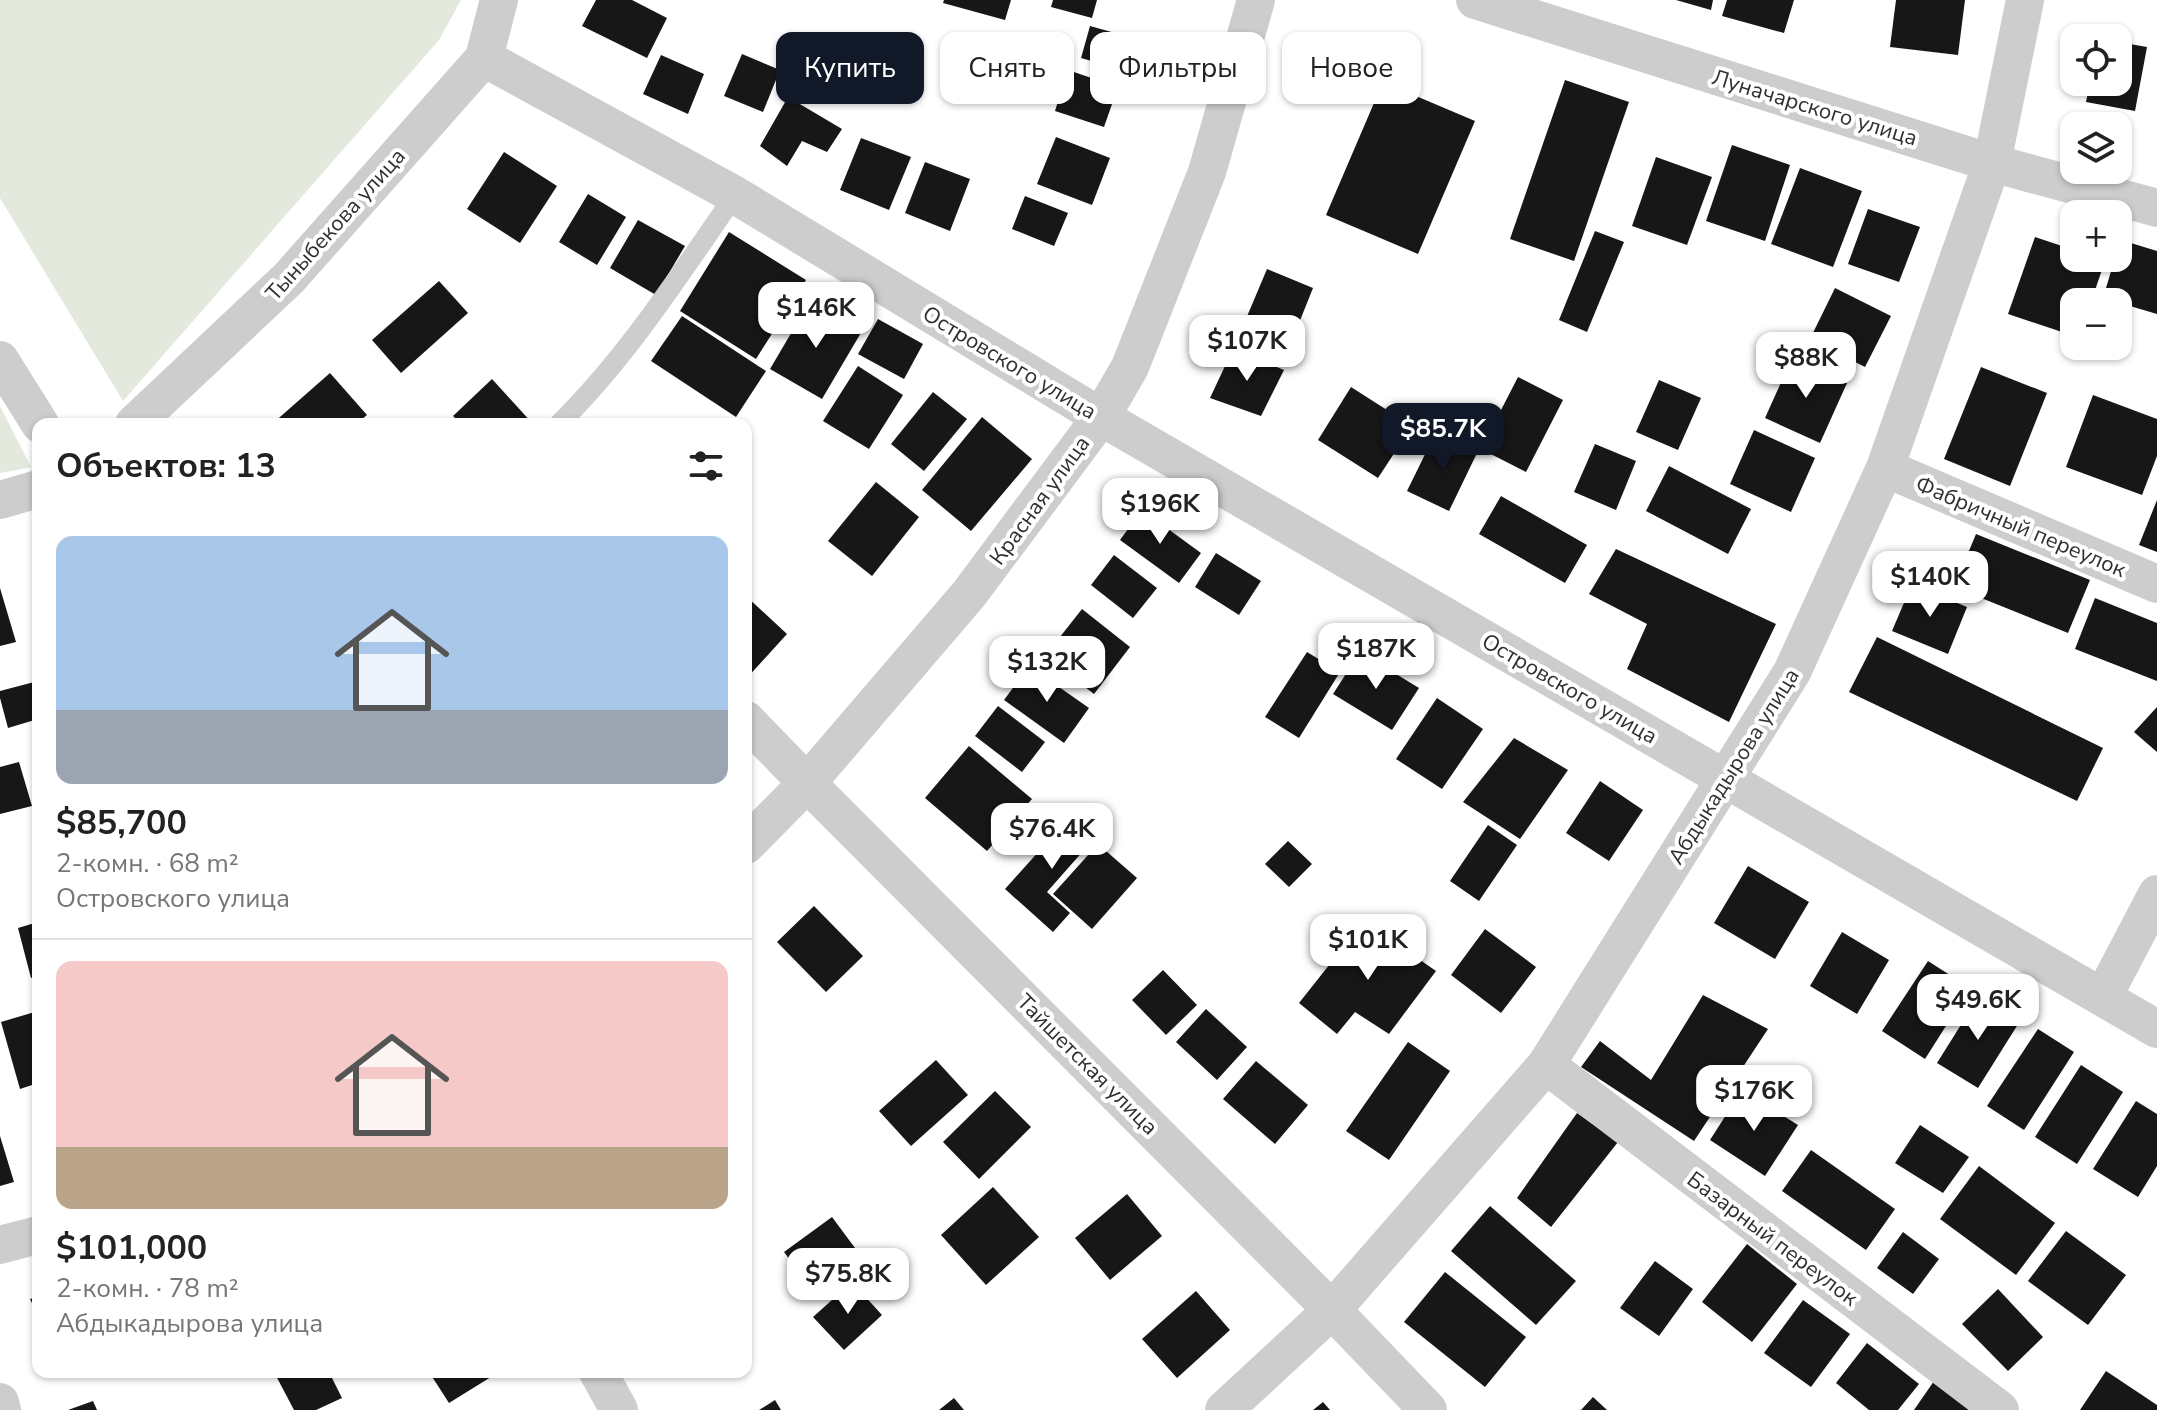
<!DOCTYPE html>
<html lang="ru">
<head>
<meta charset="utf-8">
<style>
	:root { --surface:#fff; --page:#f2f2f2; --text:#222; --muted:#767676; --line:#e0e0e0; --accent:#111827 }
	body { margin:0; font-family:"Nunito Sans",sans-serif; background:var(--page); color:var(--text); height:100vh; display:flex; flex-direction:column; font-size:30px; white-space:nowrap }
	* { box-sizing:border-box; margin:0 }
	p { font-size:26px; color:var(--muted) }
	.icon { flex:none; width:44px; height:44px; fill:none; stroke:currentColor; stroke-width:2; stroke-linecap:round; stroke-linejoin:round }
	.map { position:relative; flex:1; overflow:hidden }
	.details { position:absolute; left:32px; top:418px; width:720px; height:960px; display:flex; flex-direction:column; background:var(--surface); border-radius:16px; box-shadow:0 2px 6px #0004 }
	.details>* { flex:none }
	.top-card { position:absolute; left:776px; top:32px; width:760px; height:72px; display:flex; gap:16px }
	.tools { position:absolute; left:2060px; top:24px; display:grid; gap:16px }
	.tools a { display:grid; place-items:center; width:72px; height:72px; border-radius:16px; background:var(--surface); box-shadow:0 2px 6px #0004; font-size:40px }
	.price { position:absolute; translate:-50% -68px; padding:0 18px; border-radius:16px; background:#fff; color:#222; font-size:26px; line-height:52px; filter:drop-shadow(0 2px 4px #0008) }
	.price::after { content:''; position:absolute; left:50%; top:48px; width:24px; height:18px; margin-left:-12px; background:inherit; clip-path:polygon(0 0,100% 0,50% 100%) }
	.price.current { background:var(--accent); color:#fff }
	ul { padding:0; list-style:none }
	li { display:grid; align-content:center; gap:16px; height:424px; padding:0 24px }
	li+li { border-top:2px solid var(--line) }
	li span { display:grid; place-items:center; height:248px; border-radius:16px; color:#555 }
	li>.icon { margin-inline-start:auto }
	span .icon { width:144px; height:144px; fill:#fffc; stroke-width:1 }
	li b { font-size:34px }
	h2 { display:flex; justify-content:space-between; align-items:center; height:96px; padding:0 24px; font-size:34px }
	.chip { padding:0 28px; border-radius:16px; background:var(--surface); box-shadow:0 2px 6px #0004; font-size:28px; line-height:72px }
	.chip.current { background:var(--accent); color:#fff }
	.map>svg:first-child { display:block }
	.green { fill:#e4e9dd }
	.building { fill:#171717 }
	.lines { fill:none; stroke-linecap:round; stroke-linejoin:round }
	.service { stroke:#cdcdcd; stroke-width:20 }
	.minor { stroke:#cdcdcd; stroke-width:38 }
	.labels { text-anchor:middle; stroke-width:8; stroke-linejoin:round; paint-order:stroke }
	.street-label { font-size:22px; fill:#303030; stroke:#fff }
</style>
</head>
<body>
<div class="map">
<svg width="2157" height="1410" viewBox="0 0 2157 1410">
	<rect width="100%" height="100%" fill="#fff"/>
	<g class="green">
		<polygon points="0,0 461,0 439,40 123,401 0,198"/>
		<polygon points="0,406 31,467 32,467 0,473"/>
	</g>
	<g class="building">
		<polygon points="596,0 632,0 667,18 647,58 582,26"/>
		<polygon points="944,0 1011,0 1005,20 943,3"/>
		<polygon points="1053,0 1097,0 1092,18 1051,7"/>
		<polygon points="1676,0 1713,0 1711,10"/>
		<polygon points="1727,0 1794,0 1784,33 1722,16"/>
		<polygon points="1896,0 1965,0 1958,55 1890,47"/>
		<polygon points="1090,26 1158,45 1148,77 1081,58"/>
		<polygon points="2118,42 2147,47 2135,111 2086,102 2090,82 2118,82"/>
		<polygon points="742,54 780,70 763,112 724,96"/>
		<polygon points="661,55 704,74 688,114 643,94"/>
		<polygon points="1068,70 1118,87 1104,127 1055,111"/>
		<polygon points="1565,80 1629,102 1574,261 1510,239"/>
		<polygon points="1383,82 1475,121 1418,254 1326,215"/>
		<polygon points="788,97 842,129 827,152 802,141 787,166 760,146"/>
		<polygon points="1056,137 1110,158 1092,205 1037,184"/>
		<polygon points="861,138 911,157 889,210 840,190"/>
		<polygon points="1732,145 1790,165 1765,241 1706,221"/>
		<polygon points="504,152 557,186 520,243 467,209"/>
		<polygon points="1656,157 1712,177 1687,245 1632,226"/>
		<polygon points="925,162 970,179 950,231 905,213"/>
		<polygon points="1800,168 1862,191 1833,267 1771,244"/>
		<polygon points="588,194 626,217 597,265 559,242"/>
		<polygon points="1025,196 1068,213 1054,246 1012,229"/>
		<polygon points="1868,209 1920,227 1899,282 1848,264"/>
		<polygon points="638,220 685,246 656,295 610,268"/>
		<polygon points="1595,231 1624,242 1587,332 1559,320"/>
		<polygon points="729,232 806,280 756,359 680,311"/>
		<polygon points="2035,237 2074,250 2074,258 2097,258 2105,261 2091,302 2074,302 2074,336 2008,314"/>
		<polygon points="2121,240 2157,251 2157,314 2103,298 2115,258 2118,258"/>
		<polygon points="1267,269 1313,288 1287,353 1240,333"/>
		<polygon points="439,281 468,313 401,373 372,340"/>
		<polygon points="1835,288 1891,316 1865,367 1810,339"/>
		<polygon points="810,301 862,331 822,399 770,369"/>
		<polygon points="682,316 766,371 736,417 651,361"/>
		<polygon points="878,319 923,344 904,379 858,354"/>
		<polygon points="1233,349 1284,370 1261,416 1210,398"/>
		<polygon points="1792,358 1847,383 1820,443 1765,418"/>
		<polygon points="858,366 903,395 869,449 823,421"/>
		<polygon points="1981,367 2047,393 2010,486 1944,459"/>
		<polygon points="330,373 367,415 356,424 272,424"/>
		<polygon points="1518,377 1563,400 1526,472 1481,449"/>
		<polygon points="492,379 533,424 461,424 453,416"/>
		<polygon points="1659,380 1701,398 1678,450 1636,432"/>
		<polygon points="1351,387 1412,426 1378,478 1318,440"/>
		<polygon points="933,392 967,419 924,471 891,444"/>
		<polygon points="2093,395 2157,419 2157,456 2142,495 2066,467"/>
		<polygon points="982,417 1032,459 971,531 922,490"/>
		<polygon points="1754,430 1815,458 1791,512 1730,484"/>
		<polygon points="1436,432 1478,451 1449,511 1407,491"/>
		<polygon points="1595,444 1636,461 1616,510 1574,492"/>
		<polygon points="1669,466 1751,509 1728,554 1646,511"/>
		<polygon points="876,482 919,517 872,576 828,541"/>
		<polygon points="1501,496 1587,545 1565,583 1479,534"/>
		<polygon points="2157,500 2157,552 2139,545"/>
		<polygon points="1142,510 1201,553 1179,583 1120,540"/>
		<polygon points="1976,534 2090,580 2068,633 1954,587"/>
		<polygon points="1616,549 1776,624 1729,722 1627,669 1647,624 1589,594"/>
		<polygon points="1216,553 1261,581 1239,615 1195,587"/>
		<polygon points="1114,555 1157,588 1133,618 1091,585"/>
		<polygon points="1912,584 1967,607 1948,654 1892,631"/>
		<polygon points="0,588 16,642 0,646"/>
		<polygon points="746,596 787,634 746,679"/>
		<polygon points="2095,598 2157,623 2157,681 2075,649"/>
		<polygon points="1082,609 1130,647 1094,694 1045,656"/>
		<polygon points="1877,637 2103,748 2077,801 1849,692"/>
		<polygon points="1307,652 1340,672 1299,738 1265,717"/>
		<polygon points="1360,652 1419,688 1392,730 1333,694"/>
		<polygon points="1029,666 1089,708 1064,743 1004,700"/>
		<polygon points="38,681 38,719 8,728 0,698 0,691"/>
		<polygon points="1437,698 1483,729 1442,789 1396,759"/>
		<polygon points="998,706 1045,742 1022,772 975,736"/>
		<polygon points="2157,707 2157,752 2134,732"/>
		<polygon points="1514,738 1568,770 1520,839 1463,802"/>
		<polygon points="969,746 1032,799 987,851 925,798"/>
		<polygon points="19,762 32,806 0,814 0,767"/>
		<polygon points="1600,781 1643,810 1609,861 1566,833"/>
		<polygon points="1075,811 1099,833 1047,892 1070,913 1053,932 1005,889"/>
		<polygon points="1488,825 1517,845 1479,901 1450,881"/>
		<polygon points="1288,841 1312,864 1289,887 1265,864"/>
		<polygon points="1098,844 1137,878 1092,929 1053,894"/>
		<polygon points="1748,866 1809,902 1775,959 1714,923"/>
		<polygon points="814,906 863,956 826,992 777,942"/>
		<polygon points="1364,921 1436,971 1389,1034 1355,1012 1337,1034 1299,1003"/>
		<polygon points="38,922 38,976 31,978 18,928"/>
		<polygon points="1485,929 1536,967 1501,1013 1451,975"/>
		<polygon points="1842,932 1889,960 1857,1014 1810,986"/>
		<polygon points="1928,961 1970,988 1925,1059 1882,1031"/>
		<polygon points="1163,970 1197,1005 1166,1035 1132,1000"/>
		<polygon points="1703,995 1768,1029 1694,1141 1581,1067 1600,1041 1651,1080"/>
		<polygon points="1979,996 2020,1021 1978,1088 1937,1063"/>
		<polygon points="1206,1009 1247,1047 1217,1080 1176,1042"/>
		<polygon points="38,1011 38,1083 20,1089 1,1022"/>
		<polygon points="2038,1029 2074,1052 2024,1130 1987,1106"/>
		<polygon points="1408,1042 1450,1071 1389,1160 1346,1131"/>
		<polygon points="936,1060 968,1095 911,1146 879,1111"/>
		<polygon points="1256,1061 1308,1105 1275,1144 1223,1099"/>
		<polygon points="2081,1065 2123,1092 2077,1164 2035,1137"/>
		<polygon points="1742,1090 1798,1125 1765,1176 1710,1140"/>
		<polygon points="995,1091 1031,1127 979,1179 943,1142"/>
		<polygon points="2136,1101 2157,1114 2157,1166 2138,1197 2093,1169"/>
		<polygon points="1577,1113 1618,1142 1551,1227 1517,1198"/>
		<polygon points="1920,1125 1969,1157 1943,1193 1895,1163"/>
		<polygon points="0,1136 14,1182 0,1186"/>
		<polygon points="1811,1150 1895,1209 1866,1250 1782,1191"/>
		<polygon points="1979,1166 2055,1223 2016,1275 1940,1219"/>
		<polygon points="993,1187 1039,1237 986,1285 941,1235"/>
		<polygon points="1127,1194 1162,1236 1110,1280 1075,1238"/>
		<polygon points="1490,1206 1576,1281 1536,1325 1451,1251"/>
		<polygon points="832,1217 858,1252 810,1287 784,1252"/>
		<polygon points="2066,1231 2126,1275 2088,1325 2028,1281"/>
		<polygon points="1903,1232 1939,1259 1913,1294 1877,1268"/>
		<polygon points="1747,1244 1797,1284 1752,1342 1702,1302"/>
		<polygon points="1655,1261 1693,1289 1659,1336 1620,1308"/>
		<polygon points="1445,1272 1526,1337 1485,1387 1404,1322"/>
		<polygon points="852,1282 882,1315 844,1350 813,1317"/>
		<polygon points="1998,1289 2043,1337 2008,1371 1962,1324"/>
		<polygon points="1196,1291 1230,1330 1177,1378 1142,1339"/>
		<polygon points="38,1297 38,1316 30,1299"/>
		<polygon points="1803,1300 1850,1334 1811,1387 1764,1353"/>
		<polygon points="1867,1343 1919,1384 1898,1410 1869,1410 1836,1383"/>
		<polygon points="2106,1371 2157,1405 2157,1410 2080,1410"/>
		<polygon points="274,1372 329,1372 342,1398 316,1410 294,1410"/>
		<polygon points="429,1372 499,1372 449,1403"/>
		<polygon points="1934,1381 1976,1410 1914,1410"/>
		<polygon points="1593,1397 1607,1410 1581,1410"/>
		<polygon points="954,1398 964,1410 939,1410"/>
		<polygon points="775,1400 781,1410 759,1410"/>
		<polygon points="93,1401 97,1410 68,1410"/>
		<polygon points="1323,1402 1330,1410 1313,1410"/>
	</g>
	<g class="lines">
		<path class="service" d="M559,424C628,356 680,274 735,195"/>
		<g class="minor">
			<polyline points="1475,0 1992,163 2157,208"/>
			<polyline points="484,58 735,195 1101,417 2157,1029"/>
			<polyline points="0,360 40,424"/>
			<polyline points="134,424 289,278 484,58 499,0"/>
			<polyline points="1885,468 2157,584"/>
			<polyline points="0,500 38,489"/>
			<polyline points="746,720 807,783 1332,1310 1428,1410"/>
			<polyline points="746,845 807,783 969,594 1101,417 1130,367 1207,172 1256,0"/>
			<polyline points="2103,997 2157,894"/>
			<polyline points="1546,1065 2000,1410"/>
			<polyline points="0,1245 38,1235"/>
			<polyline points="598,1372 619,1410"/>
			<polyline points="0,1402 2,1410"/>
			<polyline points="1224,1410 1332,1310 1546,1065 1792,672 1885,468 1992,163 2025,0"/>
		</g>
	</g>
	<g class="labels">
		<g class="street-label">
			<text transform="translate(1815 107) rotate(17)" y="8">Луначарского улица</text>
			<text transform="translate(335 224) rotate(-48)" y="8">Тыныбекова улица</text>
			<text transform="translate(1010 362) rotate(31)" y="8">Островского улица</text>
			<text transform="translate(1039 500) rotate(-54)" y="8">Красная улица</text>
			<text transform="translate(2021 526) rotate(23)" y="8">Фабричный переулок</text>
			<text transform="translate(1570 688) rotate(30)" y="8">Островского улица</text>
			<text transform="translate(1733 766) rotate(-58)" y="8">Абдыкадырова улица</text>
			<text transform="translate(1088 1064) rotate(45)" y="8">Тайшетская улица</text>
			<text transform="translate(1773 1238) rotate(37)" y="8">Базарный переулок</text>
		</g>
	</g>
</svg>
<div class="tools">
<a><svg class="icon" aria-label="locate" viewBox="0 0 24 24"><circle cx="12" cy="12" r="6"/><path d="M12 2v4M12 18v4M2 12h4M18 12h4"/></svg></a>
<a><svg class="icon" aria-label="layers" viewBox="0 0 24 24"><path d="M12 4l9 5-9 5-9-5zM3 14l9 5 9-5"/></svg></a>
<a>+</a>
<a>−</a>
</div>
<b class="price" style="left:816px;top:350px">$146K</b>
<b class="price" style="left:1247px;top:383px">$107K</b>
<b class="price" style="left:1806px;top:400px">$88K</b>
<b class="price current" style="left:1443px;top:471px">$85.7K</b>
<b class="price" style="left:1160px;top:546px">$196K</b>
<b class="price" style="left:1930px;top:619px">$140K</b>
<b class="price" style="left:1376px;top:691px">$187K</b>
<b class="price" style="left:1047px;top:704px">$132K</b>
<b class="price" style="left:1052px;top:871px">$76.4K</b>
<b class="price" style="left:1368px;top:982px">$101K</b>
<b class="price" style="left:1978px;top:1042px">$49.6K</b>
<b class="price" style="left:1754px;top:1133px">$176K</b>
<b class="price" style="left:848px;top:1316px">$75.8K</b>
<div class="top-card">
<a class="chip current">Купить</a>
<a class="chip">Снять</a>
<a class="chip">Фильтры</a>
<a class="chip">Новое</a>
</div>
<section class="details">
<h2>Объектов: 13<svg class="icon" aria-label="filters" viewBox="0 0 24 24"><path d="M4 7h16M4 17h16"/><circle cx="9" cy="7" r="2"/><circle cx="15" cy="17" r="2"/></svg></h2>
<ul>
<li><span style="background:linear-gradient(#a9c7e8 70%,#9aa5b1 0)"><svg class="icon" aria-label="home" viewBox="0 0 24 24"><path d="M3 11l9-7 9 7M6 9v11h12V9"/></svg></span><div><b>$85,700</b><p>2-комн. · 68 m²</p><p>Островского улица</p></div></li>
<li><span style="background:linear-gradient(#f6c9c9 75%,#b9a48a 0)"><svg class="icon" aria-label="home" viewBox="0 0 24 24"><path d="M3 11l9-7 9 7M6 9v11h12V9"/></svg></span><div><b>$101,000</b><p>2-комн. · 78 m²</p><p>Абдыкадырова улица</p></div></li>
</ul>
</section>
</div>
</body>
</html>
